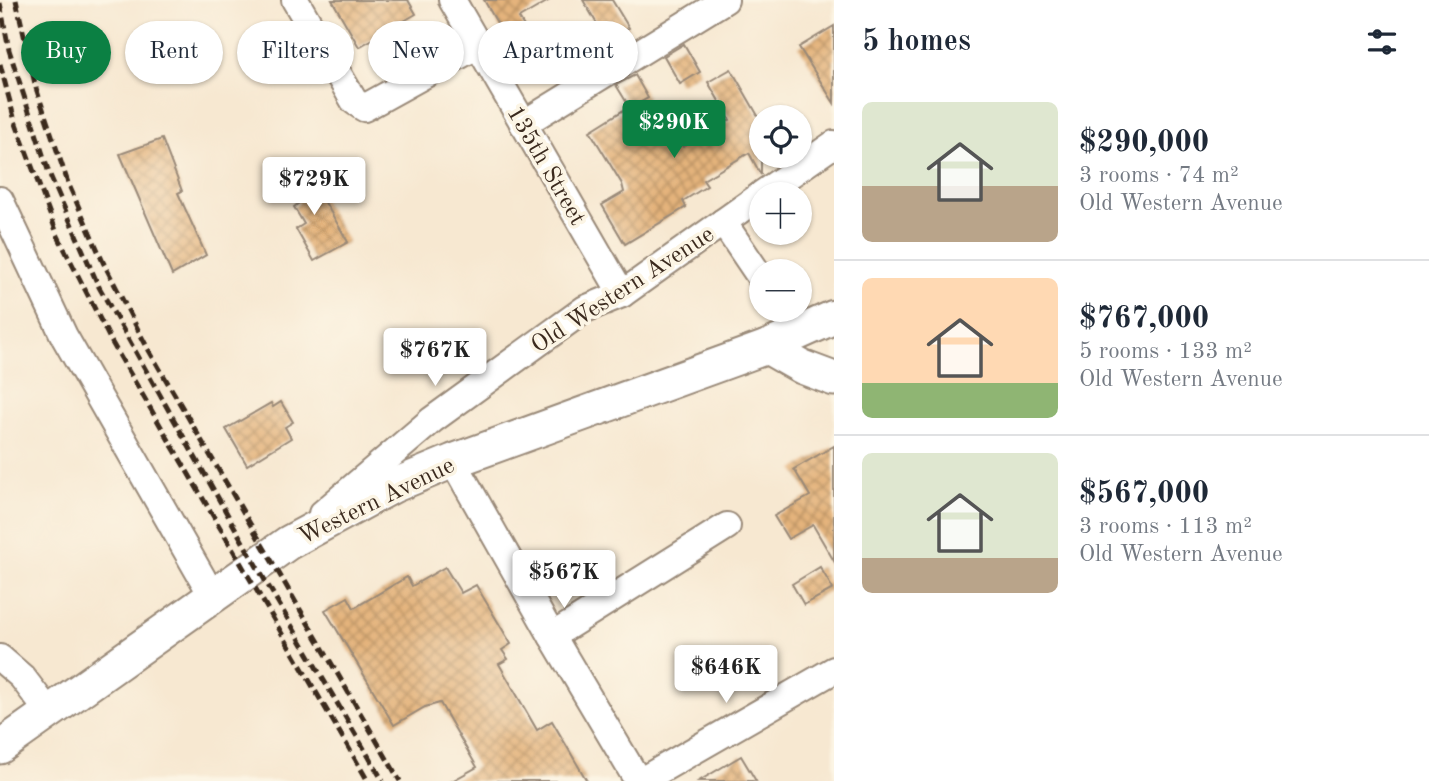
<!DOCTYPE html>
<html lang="en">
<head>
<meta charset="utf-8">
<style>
	:root { --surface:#fff; --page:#f2f2f3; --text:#1f2937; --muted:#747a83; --line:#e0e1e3; --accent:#0b8043 }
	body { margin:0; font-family:"Old Standard TT",serif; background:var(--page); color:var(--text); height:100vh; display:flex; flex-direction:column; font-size:26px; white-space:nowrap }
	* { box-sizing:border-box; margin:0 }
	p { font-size:23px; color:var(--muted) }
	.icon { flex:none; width:38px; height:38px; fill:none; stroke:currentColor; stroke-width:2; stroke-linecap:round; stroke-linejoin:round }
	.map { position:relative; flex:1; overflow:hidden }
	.drawer { display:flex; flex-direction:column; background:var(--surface); width:595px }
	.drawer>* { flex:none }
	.banner { position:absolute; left:21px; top:21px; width:665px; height:63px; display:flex; gap:14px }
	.buttons { position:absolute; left:749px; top:105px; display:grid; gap:14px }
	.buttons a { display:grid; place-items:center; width:63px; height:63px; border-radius:50%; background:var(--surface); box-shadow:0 2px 5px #0004; font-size:35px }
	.price { position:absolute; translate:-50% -60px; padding:0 16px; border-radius:7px; background:#fff; color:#222; font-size:23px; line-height:46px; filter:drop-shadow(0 2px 4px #0008) }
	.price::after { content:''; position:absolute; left:50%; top:42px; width:21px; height:16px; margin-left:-10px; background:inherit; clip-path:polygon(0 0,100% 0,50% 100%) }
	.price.active { background:var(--accent); color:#fff }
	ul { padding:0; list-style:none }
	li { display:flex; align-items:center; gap:21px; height:175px; padding:0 28px }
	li+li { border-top:2px solid var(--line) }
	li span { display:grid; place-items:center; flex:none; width:196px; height:140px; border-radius:10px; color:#555 }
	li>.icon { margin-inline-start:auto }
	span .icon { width:84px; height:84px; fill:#fffc; stroke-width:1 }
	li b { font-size:30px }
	h2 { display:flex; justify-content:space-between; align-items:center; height:84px; padding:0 28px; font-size:30px }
	.pill { padding:0 24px; border-radius:32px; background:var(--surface); box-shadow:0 2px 5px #0004; font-size:24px; line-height:63px }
	.pill.active { background:var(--accent); color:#fff }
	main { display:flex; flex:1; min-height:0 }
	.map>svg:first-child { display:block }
	.building { fill:url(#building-cross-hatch) }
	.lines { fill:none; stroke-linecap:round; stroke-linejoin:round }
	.minor-casing { stroke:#998978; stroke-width:30 }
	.major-casing { stroke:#998978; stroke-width:37 }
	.minor { stroke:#fff; stroke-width:26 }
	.major { stroke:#fff; stroke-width:33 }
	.rail { stroke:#3b2a1e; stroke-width:5; stroke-dasharray:10 5; stroke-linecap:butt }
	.labels { text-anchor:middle; stroke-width:7; stroke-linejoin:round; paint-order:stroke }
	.street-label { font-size:24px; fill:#3b2a1e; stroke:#fcf5e5 }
</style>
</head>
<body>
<main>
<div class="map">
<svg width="834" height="781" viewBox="0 0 834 781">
	<defs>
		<pattern id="building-cross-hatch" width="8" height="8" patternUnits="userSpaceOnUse" patternTransform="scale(1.75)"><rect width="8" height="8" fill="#e4b37b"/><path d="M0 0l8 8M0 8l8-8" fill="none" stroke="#ba9264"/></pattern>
	</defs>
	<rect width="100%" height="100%" fill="#fcf5e5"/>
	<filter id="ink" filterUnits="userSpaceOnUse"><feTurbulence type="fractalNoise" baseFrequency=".0143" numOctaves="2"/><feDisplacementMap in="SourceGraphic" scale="14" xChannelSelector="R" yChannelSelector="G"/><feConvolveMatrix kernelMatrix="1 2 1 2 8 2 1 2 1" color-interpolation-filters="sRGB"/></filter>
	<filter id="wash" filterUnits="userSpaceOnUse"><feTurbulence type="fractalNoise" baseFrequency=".00686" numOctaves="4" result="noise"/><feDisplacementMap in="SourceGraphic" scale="28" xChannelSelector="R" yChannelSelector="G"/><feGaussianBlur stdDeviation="1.57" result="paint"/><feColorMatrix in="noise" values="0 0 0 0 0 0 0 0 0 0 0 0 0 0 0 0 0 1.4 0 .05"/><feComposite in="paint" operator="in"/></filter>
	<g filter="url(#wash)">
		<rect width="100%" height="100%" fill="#f7e8d1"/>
		<g id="blocks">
			<g class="building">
				<polygon points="332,0 408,0 416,14 359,47"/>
				<polygon points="484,0 550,0 519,18 535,45 516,56"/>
				<polygon points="583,0 612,0 629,28 607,41"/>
				<polygon points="834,26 834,103 799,47"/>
				<polygon points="684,44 700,72 680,84 664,56"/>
				<polygon points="731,69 761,121 761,175 749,153 703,180 707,186 683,201 686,207 625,244 602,205 624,192 622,184 590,131 627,108 649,145 666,136 671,145 679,140 683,147 730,120 708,82"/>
				<polygon points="635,75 648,98 630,108 616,85"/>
				<polygon points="162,139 182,191 178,193 206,255 172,275 120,154"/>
				<polygon points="304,166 348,242 314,261 296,229 304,224 294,207 299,203 284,177"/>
				<polygon points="281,402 293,422 285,427 291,438 247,465 226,429 271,403 273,407"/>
				<polygon points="834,446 834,561 813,525 788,539 774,516 810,496 794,469"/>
				<polygon points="445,567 461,593 476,585 511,644 502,650 508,659 499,664 537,730 552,721 587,781 452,781 477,767 440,703 425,707 394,725 325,610 348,597 354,608 407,577 412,586"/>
				<polygon points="820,567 833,589 804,605 792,584"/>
				<polygon points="741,756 756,781 699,781"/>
			</g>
		</g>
	</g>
	<g filter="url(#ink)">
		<use href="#blocks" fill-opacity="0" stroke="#998978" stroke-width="2"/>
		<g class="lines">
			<defs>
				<g id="minor">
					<polyline points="295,0 354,101 364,108 478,45"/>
					<polyline points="452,0 622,294"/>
					<polyline points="523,124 725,0"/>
					<polyline points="762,194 834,144"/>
					<polyline points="0,200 64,336 212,595"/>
					<polyline points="723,222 761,278"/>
					<polyline points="782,310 798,333"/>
					<polyline points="453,461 552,636 638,781"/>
					<polyline points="322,514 432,420 585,309 622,294 761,195"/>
					<polyline points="552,636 727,526"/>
					<polyline points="0,658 22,677 48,711"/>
					<polyline points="641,781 834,670"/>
				</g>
				<g id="major">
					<polyline points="767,347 802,367 834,379"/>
					<polyline points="0,747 288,543 393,486 453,461 767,347 834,317"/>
				</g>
			</defs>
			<use href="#minor" class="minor-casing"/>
			<use href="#major" class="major-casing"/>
			<use href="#minor" class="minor"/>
			<use href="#major" class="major"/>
			<g class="rail">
				<polyline points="16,0 36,88 68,183 103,262 147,347 400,781"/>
				<polyline points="0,3 9,50 49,173 99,287 256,565 383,781"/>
				<polyline points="0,64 15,121 58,236 111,341 368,781"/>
			</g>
		</g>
	</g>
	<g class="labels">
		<g class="street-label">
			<text transform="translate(547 165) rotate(60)" y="8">135th Street</text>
			<text transform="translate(622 289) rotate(-33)" y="8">Old Western Avenue</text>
			<text transform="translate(376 500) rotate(-26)" y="8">Western Avenue</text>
		</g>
	</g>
</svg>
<div class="buttons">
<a><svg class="icon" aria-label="locate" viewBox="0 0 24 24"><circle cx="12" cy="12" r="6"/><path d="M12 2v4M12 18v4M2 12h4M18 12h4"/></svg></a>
<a>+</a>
<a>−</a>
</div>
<b class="price active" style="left:674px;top:160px">$290K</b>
<b class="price" style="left:314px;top:217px">$729K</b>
<b class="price" style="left:435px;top:388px">$767K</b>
<b class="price" style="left:564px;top:610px">$567K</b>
<b class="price" style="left:726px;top:705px">$646K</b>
<div class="banner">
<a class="pill active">Buy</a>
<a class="pill">Rent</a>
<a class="pill">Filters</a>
<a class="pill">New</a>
<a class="pill">Apartment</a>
</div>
</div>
<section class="drawer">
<h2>5 homes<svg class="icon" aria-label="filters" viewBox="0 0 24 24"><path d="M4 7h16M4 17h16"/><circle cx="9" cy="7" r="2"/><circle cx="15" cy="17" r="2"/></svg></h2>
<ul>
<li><span style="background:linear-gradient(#dfe7d0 60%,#b9a48a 0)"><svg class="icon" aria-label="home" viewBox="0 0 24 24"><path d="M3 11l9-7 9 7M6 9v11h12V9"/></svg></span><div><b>$290,000</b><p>3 rooms · 74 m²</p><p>Old Western Avenue</p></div></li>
<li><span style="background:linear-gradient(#ffd9b3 75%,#8fb573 0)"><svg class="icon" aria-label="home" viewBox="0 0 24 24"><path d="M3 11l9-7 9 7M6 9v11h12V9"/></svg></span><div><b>$767,000</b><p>5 rooms · 133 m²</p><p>Old Western Avenue</p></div></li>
<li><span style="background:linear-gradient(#dfe7d0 75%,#b9a48a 0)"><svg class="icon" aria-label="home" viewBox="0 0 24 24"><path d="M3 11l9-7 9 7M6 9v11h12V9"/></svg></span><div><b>$567,000</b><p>3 rooms · 113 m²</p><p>Old Western Avenue</p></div></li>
</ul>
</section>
</main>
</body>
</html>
